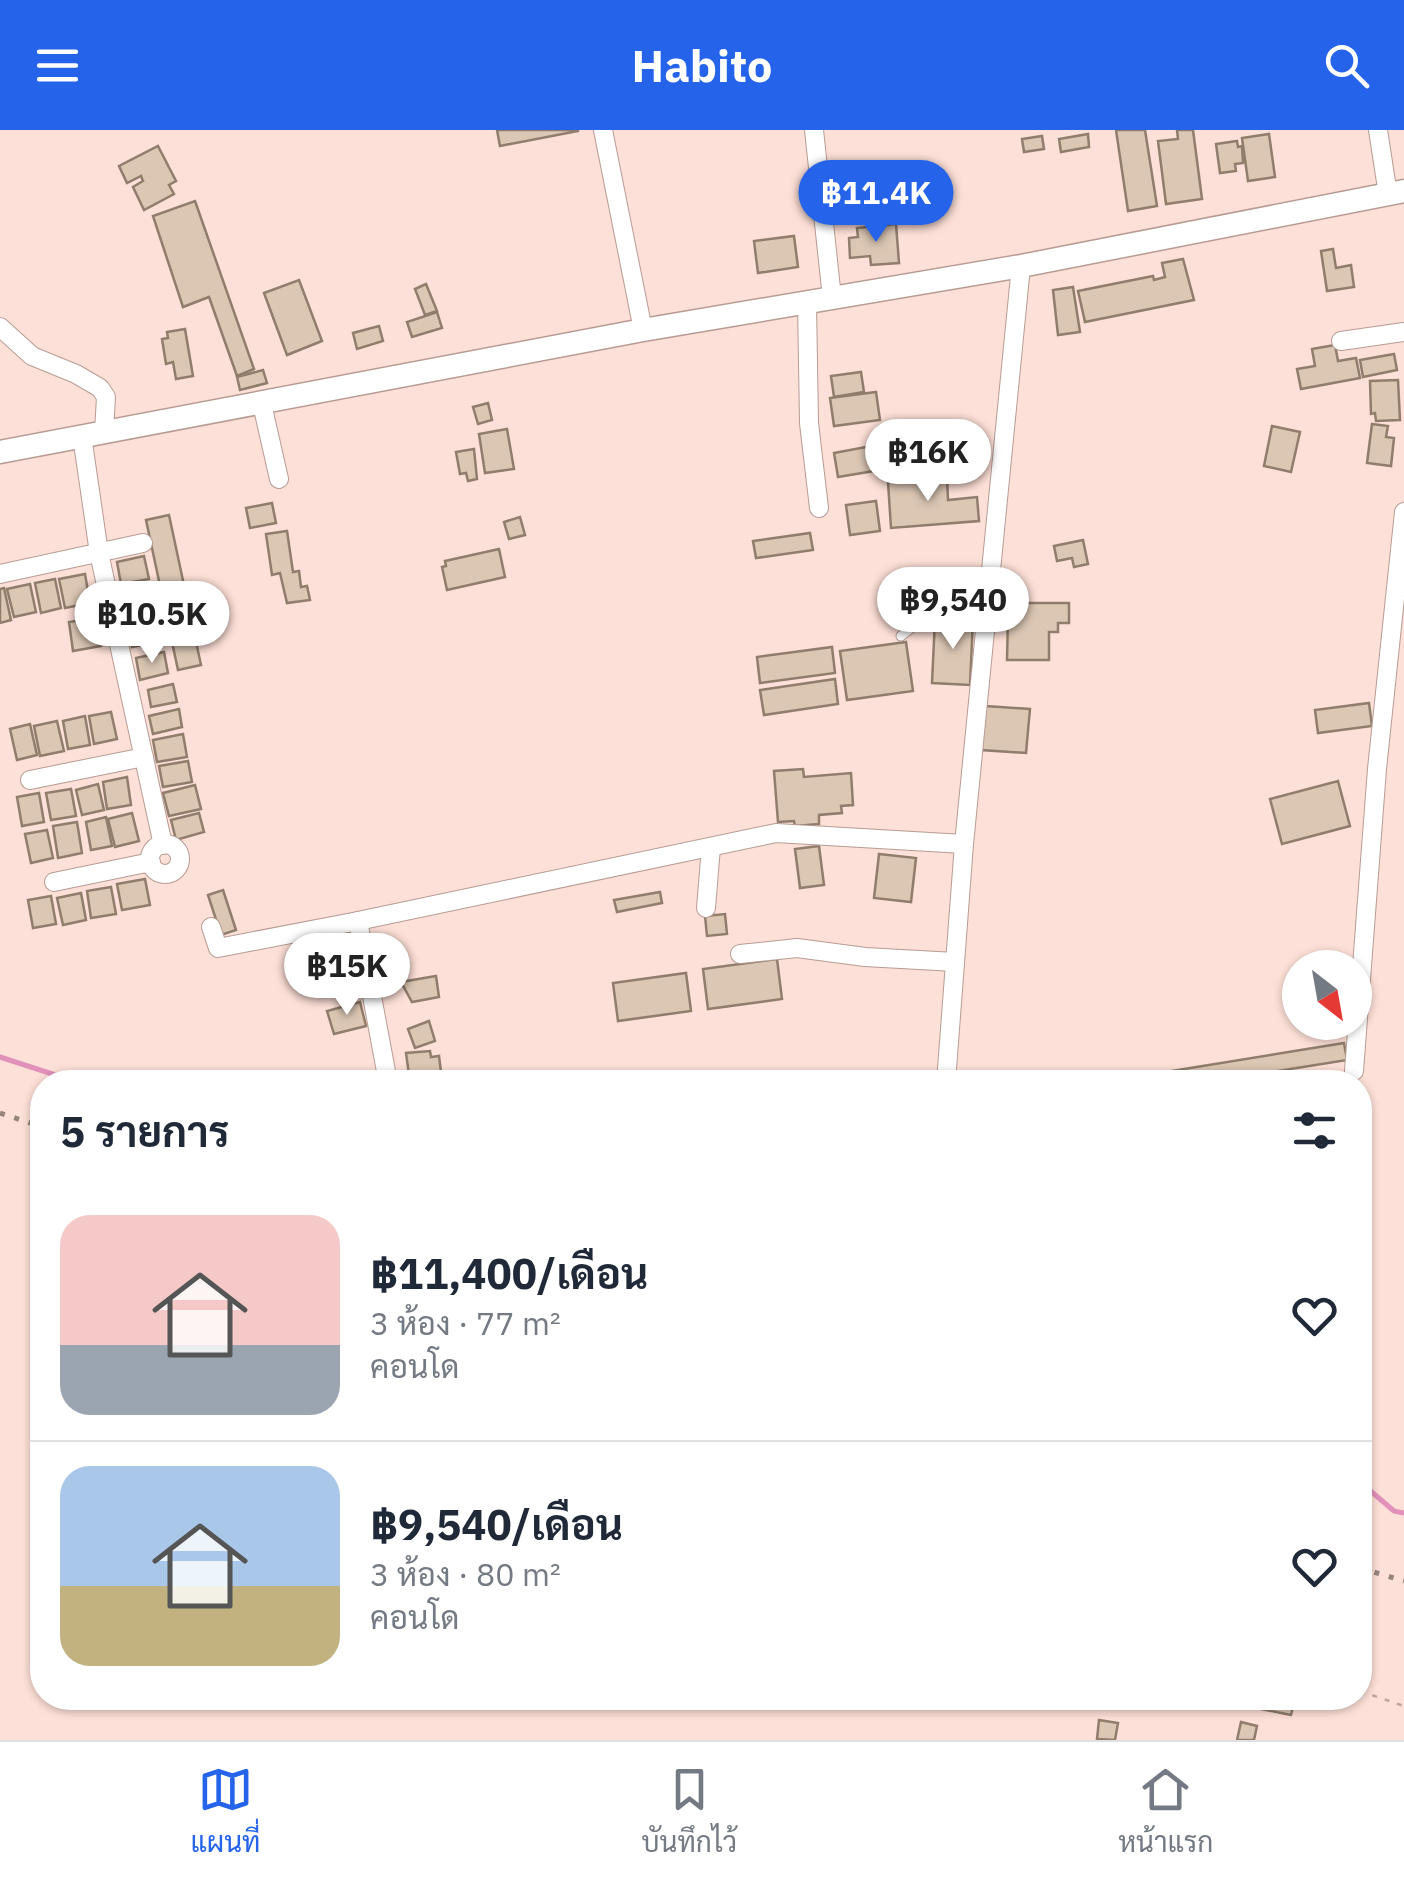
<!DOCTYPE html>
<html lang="th">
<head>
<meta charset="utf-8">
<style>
	:root { --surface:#fff; --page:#f2f2f3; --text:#1f2937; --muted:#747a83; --line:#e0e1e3; --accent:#2563eb }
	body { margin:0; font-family:"IBM Plex Sans",Sarabun,sans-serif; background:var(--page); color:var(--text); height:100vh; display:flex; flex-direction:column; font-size:38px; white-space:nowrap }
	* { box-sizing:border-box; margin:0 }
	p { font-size:32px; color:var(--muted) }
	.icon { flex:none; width:55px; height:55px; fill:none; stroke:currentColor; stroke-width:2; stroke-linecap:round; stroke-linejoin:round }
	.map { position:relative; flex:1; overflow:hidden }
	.side { position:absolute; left:30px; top:940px; width:1342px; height:640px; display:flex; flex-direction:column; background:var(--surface); border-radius:40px; box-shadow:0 2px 8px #0004 }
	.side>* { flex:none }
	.needle { width:65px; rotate:149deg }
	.tools { position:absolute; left:1282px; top:820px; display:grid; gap:20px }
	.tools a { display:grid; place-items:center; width:90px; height:90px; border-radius:50%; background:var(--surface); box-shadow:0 2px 8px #0004; font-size:50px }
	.price { position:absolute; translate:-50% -85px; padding:0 22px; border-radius:35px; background:#fff; color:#222; font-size:32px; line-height:65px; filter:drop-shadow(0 2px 5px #0008) }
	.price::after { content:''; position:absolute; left:50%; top:60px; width:30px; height:22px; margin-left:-15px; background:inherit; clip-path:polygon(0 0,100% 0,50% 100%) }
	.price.active { background:var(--accent); color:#fff }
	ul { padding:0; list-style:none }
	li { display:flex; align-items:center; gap:30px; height:250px; padding:0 30px }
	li+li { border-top:2px solid var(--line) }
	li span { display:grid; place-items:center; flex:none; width:280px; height:200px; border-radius:30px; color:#555 }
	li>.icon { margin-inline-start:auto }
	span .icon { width:120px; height:120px; fill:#fffc; stroke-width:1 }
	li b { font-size:42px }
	h2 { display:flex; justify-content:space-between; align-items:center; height:120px; padding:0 30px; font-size:42px }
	header { display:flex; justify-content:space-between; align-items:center; height:130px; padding:0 30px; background:var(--accent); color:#fff; font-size:45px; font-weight:700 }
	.menu { display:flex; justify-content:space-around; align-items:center; height:140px; border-top:2px solid var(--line); background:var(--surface); font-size:28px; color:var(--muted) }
	.menu a { display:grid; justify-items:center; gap:5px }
	.menu .active { color:var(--accent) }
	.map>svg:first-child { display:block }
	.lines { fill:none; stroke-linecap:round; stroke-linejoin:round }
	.stream { stroke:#e291bb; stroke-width:5 }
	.building { fill:#dcc7b4; stroke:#907d6c; stroke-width:2.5 }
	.service-casing { stroke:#b79c93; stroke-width:11 }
	.minor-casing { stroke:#b79c93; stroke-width:20 }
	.tertiary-casing { stroke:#b79c93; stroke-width:25 }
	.path { stroke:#bba59d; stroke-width:2.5; stroke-dasharray:5 8; stroke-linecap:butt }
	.service { stroke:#fff; stroke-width:9 }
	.minor { stroke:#fff; stroke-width:18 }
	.tertiary { stroke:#fff; stroke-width:22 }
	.rail { stroke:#95837c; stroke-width:5; stroke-dasharray:5 10; stroke-linecap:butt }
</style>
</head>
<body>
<header><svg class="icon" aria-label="menu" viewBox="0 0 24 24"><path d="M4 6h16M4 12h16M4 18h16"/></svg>Habito<svg class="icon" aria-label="search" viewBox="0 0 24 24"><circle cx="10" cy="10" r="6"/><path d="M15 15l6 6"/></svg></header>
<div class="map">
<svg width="1404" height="1610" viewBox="0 0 1404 1610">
	<rect width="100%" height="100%" fill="#fde0d7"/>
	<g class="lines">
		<g class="stream">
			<polyline points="0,927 77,952"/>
			<polyline points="1360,1352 1394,1381 1404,1383"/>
		</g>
	</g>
	<g class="building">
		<polygon points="497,0 578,0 578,1 500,16"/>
		<polygon points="1116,0 1145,0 1157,76 1128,81"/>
		<polygon points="1177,0 1193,0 1202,69 1166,74 1158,11 1178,9"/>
		<polygon points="1088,4 1089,17 1061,22 1059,9"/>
		<polygon points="1269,4 1275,47 1248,51 1242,8"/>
		<polygon points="1042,6 1044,19 1024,22 1022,9"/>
		<polygon points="1237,11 1238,17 1242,16 1243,33 1235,34 1236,41 1220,43 1216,14"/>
		<polygon points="158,16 176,51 169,55 174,64 144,80 133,57 143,51 141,46 127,53 119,36"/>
		<polygon points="195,71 254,239 237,246 209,167 183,177 153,86"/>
		<polygon points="896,94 899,133 871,135 870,126 850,128 849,108 858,107 857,98"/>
		<polygon points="794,106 798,137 758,143 754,111"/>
		<polygon points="1333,119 1336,138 1351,135 1354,157 1327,161 1321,121"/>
		<polygon points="1183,129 1194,170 1085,192 1078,161 1153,146 1154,150 1165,147 1162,133"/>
		<polygon points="299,150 322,211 287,225 264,163"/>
		<polygon points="426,154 437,181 425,185 415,159"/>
		<polygon points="1073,157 1080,202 1058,205 1053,160"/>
		<polygon points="437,182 442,198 412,207 407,192"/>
		<polygon points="379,196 383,211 357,219 353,203"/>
		<polygon points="185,199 193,246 176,249 173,232 166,234 162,209 168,208 167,202"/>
		<polygon points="1335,215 1338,231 1356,228 1360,248 1301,259 1297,239 1315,236 1312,219"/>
		<polygon points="1394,224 1397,240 1363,247 1360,230"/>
		<polygon points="263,240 267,253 240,260 237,247"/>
		<polygon points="861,242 864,262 834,267 831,246"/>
		<polygon points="1398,250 1400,290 1376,291 1375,283 1371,284 1370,251"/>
		<polygon points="876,262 880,290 834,296 830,268"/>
		<polygon points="488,273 492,290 478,294 473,277"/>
		<polygon points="1372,294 1388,296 1386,307 1394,308 1391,336 1367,333"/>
		<polygon points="1272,296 1300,302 1291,342 1264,336"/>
		<polygon points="507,299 514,339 485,343 479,304"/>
		<polygon points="928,301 930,325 905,328 903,303"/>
		<polygon points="882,314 886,339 838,347 834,323"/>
		<polygon points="474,319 477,349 468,351 466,343 460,344 456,322"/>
		<polygon points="947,347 948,370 977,367 979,391 891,398 888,352"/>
		<polygon points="876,371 880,401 850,405 846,375"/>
		<polygon points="272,373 276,393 250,398 246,378"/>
		<polygon points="169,385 201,535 178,540 146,390"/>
		<polygon points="520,387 525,405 509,409 504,392"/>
		<polygon points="287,401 293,442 299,441 301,457 307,456 310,470 287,473 280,443 272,445 266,404"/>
		<polygon points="810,403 813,420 756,428 753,411"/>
		<polygon points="1083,410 1088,434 1074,437 1072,428 1057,431 1054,416"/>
		<polygon points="499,419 505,447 447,460 442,437 446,436 445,431"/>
		<polygon points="144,426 149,449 121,454 117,432"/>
		<polygon points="85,444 90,473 65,478 59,449"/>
		<polygon points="55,449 61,478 41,483 35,453"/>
		<polygon points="30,454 36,482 14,487 7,459"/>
		<polygon points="4,458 11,490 0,493 0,459"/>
		<polygon points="1016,473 1069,473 1069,493 1058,493 1058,502 1049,502 1049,530 1007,530 1008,486 1016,486"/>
		<polygon points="96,488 101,516 73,521 69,492"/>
		<polygon points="158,489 162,511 132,517 128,496"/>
		<polygon points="935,489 973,490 970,555 932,553"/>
		<polygon points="906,512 913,561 847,570 840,521"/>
		<polygon points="832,517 835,543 760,553 757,527"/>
		<polygon points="164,522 168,543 140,550 136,528"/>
		<polygon points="835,549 838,574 764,585 760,560"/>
		<polygon points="173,554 177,572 151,577 148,560"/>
		<polygon points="1369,573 1372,596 1318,603 1315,580"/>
		<polygon points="985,576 1030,579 1026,623 981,620"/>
		<polygon points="179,579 182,597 153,604 149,586"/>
		<polygon points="111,582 117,609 94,614 89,586"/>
		<polygon points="85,586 90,615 68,619 63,591"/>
		<polygon points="57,591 64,621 40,626 34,596"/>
		<polygon points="30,594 37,625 17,630 10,599"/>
		<polygon points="183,604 187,627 157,632 153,610"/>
		<polygon points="188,631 192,652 163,657 159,636"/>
		<polygon points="803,639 804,647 851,643 853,675 841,676 842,683 819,685 819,694 795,696 794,691 778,692 774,641"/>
		<polygon points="127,647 131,675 107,679 103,652"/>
		<polygon points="1338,651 1350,696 1282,714 1270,669"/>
		<polygon points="98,654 104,680 82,685 76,660"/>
		<polygon points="195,655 201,679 169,686 163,663"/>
		<polygon points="71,659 76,686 51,690 46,663"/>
		<polygon points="39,663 44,692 22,696 17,667"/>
		<polygon points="132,683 139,711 115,717 108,689"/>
		<polygon points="199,683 204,702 176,710 171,690"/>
		<polygon points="106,687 112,716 91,720 86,692"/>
		<polygon points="77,692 82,723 58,728 53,696"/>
		<polygon points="47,700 53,728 31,733 25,704"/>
		<polygon points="819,716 824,755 800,758 795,719"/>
		<polygon points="879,724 916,728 911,772 874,768"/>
		<polygon points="145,749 150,775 122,780 117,754"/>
		<polygon points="111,757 116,784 91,788 87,761"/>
		<polygon points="223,760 236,800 221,805 208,765"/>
		<polygon points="660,762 662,773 617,782 614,770"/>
		<polygon points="81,763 86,790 63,795 57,768"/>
		<polygon points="51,766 56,794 33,798 28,770"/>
		<polygon points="725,784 727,804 707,806 705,786"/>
		<polygon points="777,829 782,869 708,879 703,839"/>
		<polygon points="686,843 691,881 618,891 613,853"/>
		<polygon points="436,846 439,867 412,872 401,852"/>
		<polygon points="360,872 366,896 334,904 327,881"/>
		<polygon points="429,891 435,911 415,918 408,899"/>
		<polygon points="1344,913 1347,930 1209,952 1154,952 1153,944"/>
		<polygon points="430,921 431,927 439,926 441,942 409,945 406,923"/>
		<polygon points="736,943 737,952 683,952 683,951"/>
		<polygon points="1263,1568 1295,1568 1291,1585 1261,1579"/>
		<polygon points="1099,1590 1118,1593 1115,1610 1097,1609"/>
		<polygon points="1241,1592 1257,1596 1254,1610 1237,1610"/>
	</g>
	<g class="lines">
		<defs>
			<polyline id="service" points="901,506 933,481 987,478"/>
			<g id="minor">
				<polyline points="603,0 643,200"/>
				<polyline points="814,0 832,168"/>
				<polyline points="1378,0 1388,65"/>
				<polyline points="807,173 809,293 819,378"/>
				<polyline points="0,197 32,226 76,244 100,258 106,267 104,302"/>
				<polyline points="1341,211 1404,202"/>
				<polyline points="262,274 279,349"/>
				<polyline points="82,306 99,423 163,715"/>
				<polyline points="0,444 143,413"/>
				<polyline points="30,650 144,627"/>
				<circle cx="165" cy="729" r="15"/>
				<polyline points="54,752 151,732"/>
				<polyline points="706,778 711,717"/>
				<polyline points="211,797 218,818 358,791"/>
				<polyline points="740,824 797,818 865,827 955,832"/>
				<polyline points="1354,941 1377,639 1404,382"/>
				<polyline points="388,952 358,791 776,703 964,714"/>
				<polyline points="946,952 964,714 1021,136"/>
			</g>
			<polyline id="tertiary" points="0,322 643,200 1021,136 1404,61"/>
		</defs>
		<use href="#service" class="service-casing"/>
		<use href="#minor" class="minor-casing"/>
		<use href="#tertiary" class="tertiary-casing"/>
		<polyline class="path" points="1360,1561 1404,1576"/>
		<use href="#service" class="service"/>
		<use href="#minor" class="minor"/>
		<use href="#tertiary" class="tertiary"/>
		<g class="rail">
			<polyline points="0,983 42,997"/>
			<polyline points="1360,1438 1404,1451"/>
		</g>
	</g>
</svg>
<div class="tools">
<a><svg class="needle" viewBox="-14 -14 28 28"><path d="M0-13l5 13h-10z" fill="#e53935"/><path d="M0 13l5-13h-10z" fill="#747a83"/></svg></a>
</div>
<b class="price active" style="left:876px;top:115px">฿11.4K</b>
<b class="price" style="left:928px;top:374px">฿16K</b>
<b class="price" style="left:953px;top:522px">฿9,540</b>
<b class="price" style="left:152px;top:536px">฿10.5K</b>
<b class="price" style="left:347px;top:888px">฿15K</b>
<section class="side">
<h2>5 รายการ<svg class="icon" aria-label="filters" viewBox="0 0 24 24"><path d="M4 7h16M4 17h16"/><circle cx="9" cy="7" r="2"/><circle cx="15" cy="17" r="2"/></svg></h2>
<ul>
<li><span style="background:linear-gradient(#f6c9c9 65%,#9aa5b1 0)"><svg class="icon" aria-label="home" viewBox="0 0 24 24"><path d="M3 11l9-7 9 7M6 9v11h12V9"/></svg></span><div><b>฿11,400/เดือน</b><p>3 ห้อง · 77 m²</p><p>คอนโด</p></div><svg class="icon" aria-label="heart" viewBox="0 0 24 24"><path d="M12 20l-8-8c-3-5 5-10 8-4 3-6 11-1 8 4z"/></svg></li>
<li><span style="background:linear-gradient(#a9c7e8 60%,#c2b280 0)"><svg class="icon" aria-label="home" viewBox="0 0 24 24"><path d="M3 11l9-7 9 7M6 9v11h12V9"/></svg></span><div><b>฿9,540/เดือน</b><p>3 ห้อง · 80 m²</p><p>คอนโด</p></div><svg class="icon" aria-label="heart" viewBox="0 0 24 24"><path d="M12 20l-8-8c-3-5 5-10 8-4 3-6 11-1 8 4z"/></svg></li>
</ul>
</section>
</div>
<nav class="menu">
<a class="active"><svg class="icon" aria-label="map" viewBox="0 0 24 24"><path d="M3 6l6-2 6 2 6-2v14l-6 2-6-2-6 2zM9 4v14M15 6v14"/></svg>แผนที่</a>
<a><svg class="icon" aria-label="saved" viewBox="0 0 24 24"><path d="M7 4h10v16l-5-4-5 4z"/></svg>บันทึกไว้</a>
<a><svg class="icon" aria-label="home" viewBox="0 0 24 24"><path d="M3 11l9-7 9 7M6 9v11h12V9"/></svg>หน้าแรก</a>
</nav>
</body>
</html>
